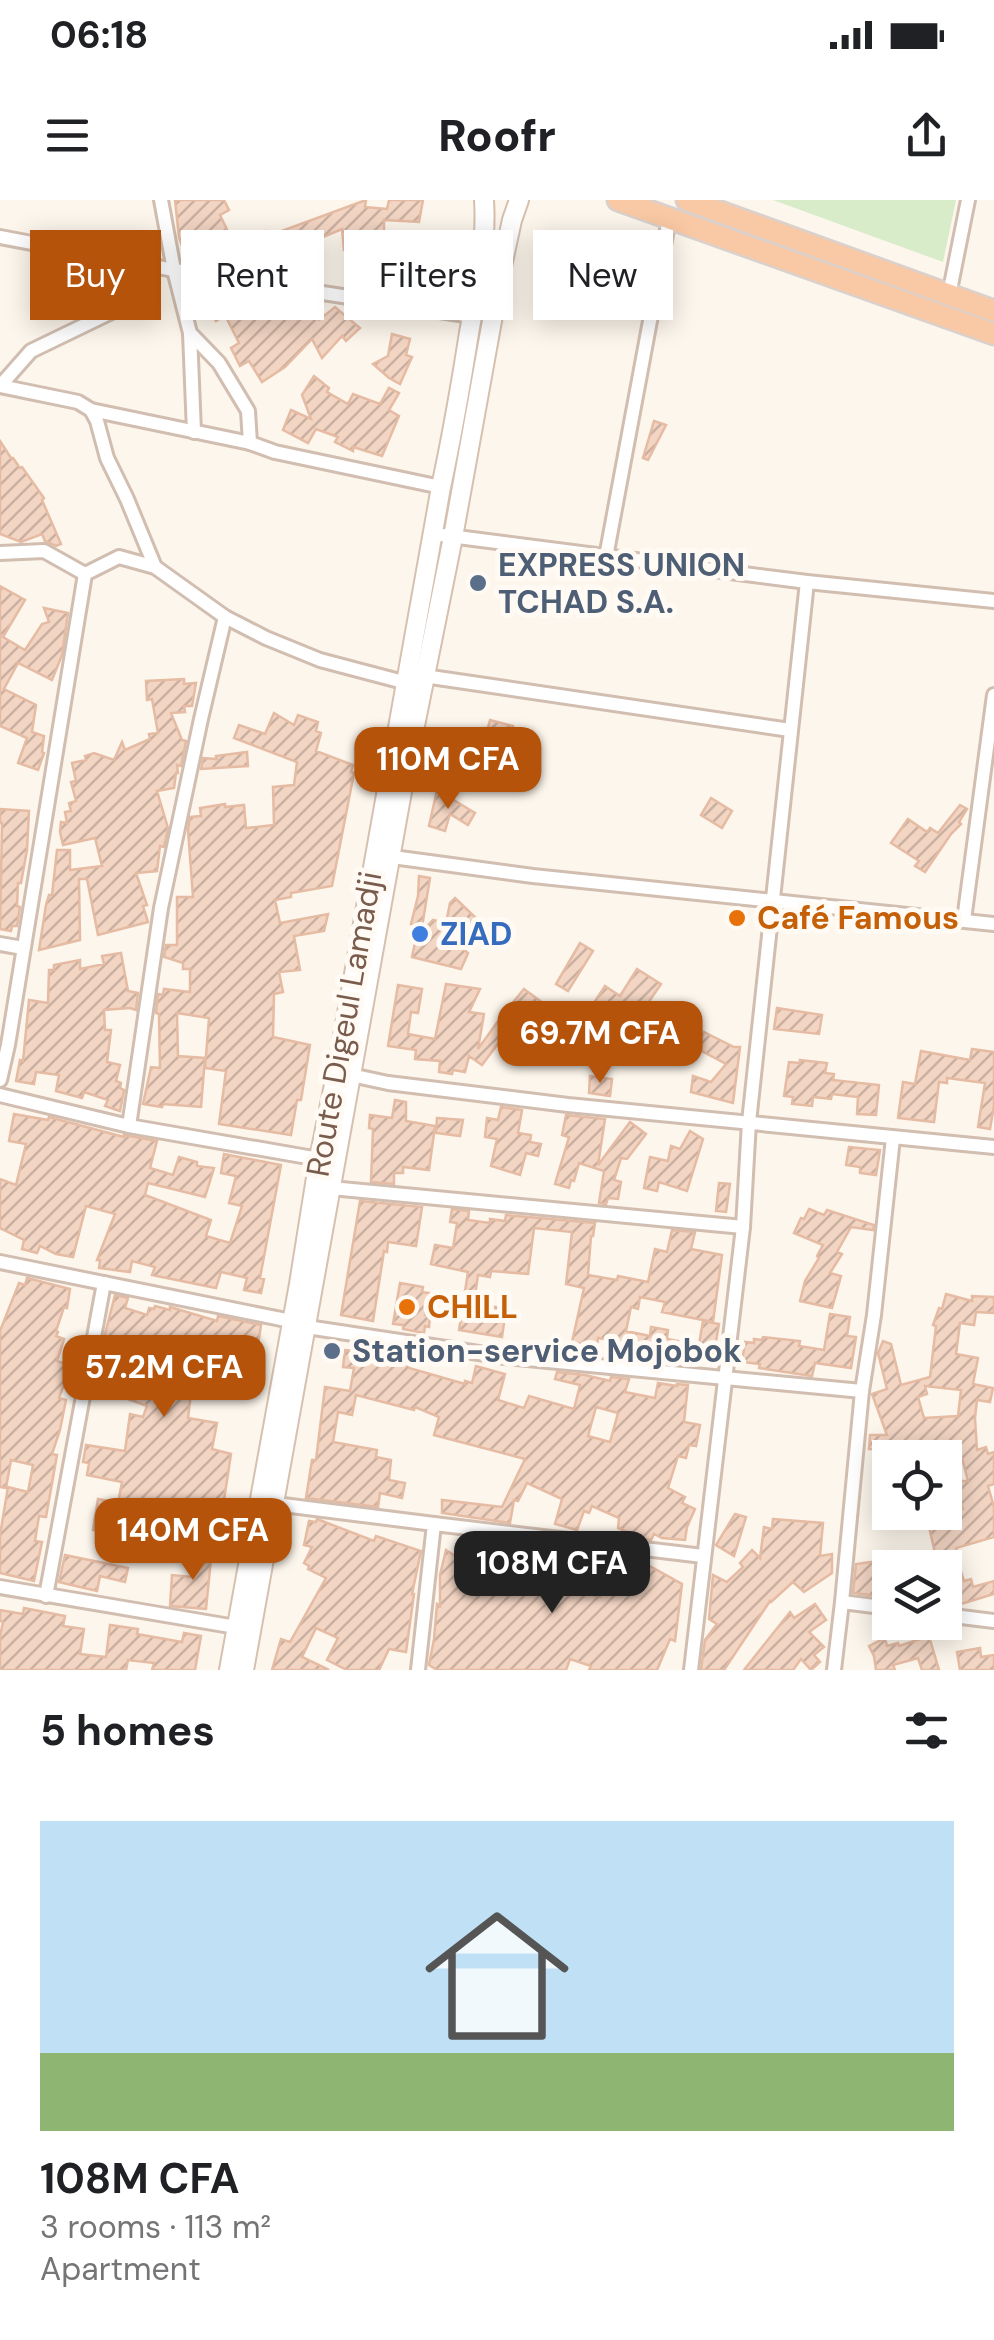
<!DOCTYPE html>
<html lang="en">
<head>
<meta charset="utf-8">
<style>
	:root { --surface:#fff; --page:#f2f2f2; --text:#202124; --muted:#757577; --accent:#b45309 }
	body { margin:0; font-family:"DM Sans",sans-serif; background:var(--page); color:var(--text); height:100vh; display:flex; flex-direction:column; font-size:38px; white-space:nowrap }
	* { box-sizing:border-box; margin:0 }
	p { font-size:32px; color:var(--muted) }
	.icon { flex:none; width:55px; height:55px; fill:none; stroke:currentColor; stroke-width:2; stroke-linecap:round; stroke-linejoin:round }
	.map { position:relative; height:1470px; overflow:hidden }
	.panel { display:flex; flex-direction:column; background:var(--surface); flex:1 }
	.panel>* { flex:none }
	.top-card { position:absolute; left:30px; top:30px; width:935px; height:90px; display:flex; gap:20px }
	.tools { position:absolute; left:872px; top:1240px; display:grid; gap:20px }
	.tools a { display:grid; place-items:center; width:90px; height:90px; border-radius:0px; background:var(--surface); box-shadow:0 5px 25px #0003; font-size:50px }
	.price { position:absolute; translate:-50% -85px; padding:0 22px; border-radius:20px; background:var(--accent); color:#fff; font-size:32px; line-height:65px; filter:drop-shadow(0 2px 5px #0008) }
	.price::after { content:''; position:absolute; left:50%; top:60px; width:30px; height:22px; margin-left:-15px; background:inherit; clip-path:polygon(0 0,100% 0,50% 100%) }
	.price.selected { background:#222; color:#fff }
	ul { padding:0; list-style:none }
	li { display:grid; align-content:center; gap:20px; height:530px; padding:0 40px }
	li span { display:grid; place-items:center; height:310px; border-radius:0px; color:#555 }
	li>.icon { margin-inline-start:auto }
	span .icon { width:180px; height:180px; fill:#fffc; stroke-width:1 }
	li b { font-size:42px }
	h2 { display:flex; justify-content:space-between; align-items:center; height:120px; padding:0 40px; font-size:42px }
	.tag { padding:0 35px; border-radius:0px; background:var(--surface); box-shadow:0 5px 25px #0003; font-size:35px; line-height:90px }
	.tag.selected { background:var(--accent); color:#fff }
	.status { display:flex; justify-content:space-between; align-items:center; height:70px; padding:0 50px; background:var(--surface); direction:ltr }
	.status svg { height:28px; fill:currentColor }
	header { display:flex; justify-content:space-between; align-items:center; height:130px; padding:0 40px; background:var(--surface); font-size:45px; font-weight:800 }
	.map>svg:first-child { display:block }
	.grass { fill:#d8ecc9 }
	.building { fill:url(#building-hatch); stroke:#e6bba3; stroke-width:2.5; fill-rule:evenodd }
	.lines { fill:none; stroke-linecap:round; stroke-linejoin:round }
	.minor-casing { stroke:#d1beb0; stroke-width:18 }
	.secondary-casing { stroke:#d6c0b0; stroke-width:22 }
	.trunk-casing { stroke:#dad1cd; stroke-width:25 }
	.minor { stroke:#fff; stroke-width:12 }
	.secondary { stroke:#fff; stroke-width:18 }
	.trunk { stroke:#f9c8a4; stroke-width:20 }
	.service-dot { fill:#5c6f8a; stroke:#fffaf3; stroke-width:4 }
	.food-dot { fill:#e8710a; stroke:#fffaf3; stroke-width:4 }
	.shop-dot { fill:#3f7fe0; stroke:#fffaf3; stroke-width:4 }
	.labels { text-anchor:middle; stroke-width:10; stroke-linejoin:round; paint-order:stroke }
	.service-label { font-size:32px; font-weight:bold; fill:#4e5e75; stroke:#fffaf3; text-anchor:start }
	.food-label { font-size:32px; font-weight:bold; fill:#c56008; stroke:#fffaf3; text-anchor:start }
	.shop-label { font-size:32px; font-weight:bold; fill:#366cbe; stroke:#fffaf3; text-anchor:start }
	.street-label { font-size:32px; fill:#7a5c4d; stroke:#fffaf3 }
</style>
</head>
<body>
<div class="status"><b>06:18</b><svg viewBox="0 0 49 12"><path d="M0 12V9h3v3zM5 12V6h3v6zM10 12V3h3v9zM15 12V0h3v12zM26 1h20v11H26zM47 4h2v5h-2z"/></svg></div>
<header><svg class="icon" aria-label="menu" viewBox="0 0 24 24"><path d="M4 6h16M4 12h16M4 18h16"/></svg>Roofr<svg class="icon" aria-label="share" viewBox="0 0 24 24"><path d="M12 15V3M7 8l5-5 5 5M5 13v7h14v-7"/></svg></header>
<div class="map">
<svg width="994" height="1470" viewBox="0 0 994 1470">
	<defs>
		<pattern id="building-hatch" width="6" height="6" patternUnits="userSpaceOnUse" patternTransform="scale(2.5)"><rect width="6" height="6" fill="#f3d5c3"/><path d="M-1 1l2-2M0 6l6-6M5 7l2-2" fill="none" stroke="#cab0a1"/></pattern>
	</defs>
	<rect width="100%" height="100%" fill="#fdf6ec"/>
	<polygon class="grass" points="773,0 956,0 943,62"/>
	<g class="building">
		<polygon points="175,0 224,0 229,10 220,15 234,44 265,31 270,42 255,47 253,65 213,61 213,56 203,57 199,48 185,54 179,37"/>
		<polygon points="366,0 365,7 387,9 389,0 423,0 419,22 384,20 384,36 370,36 371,48 344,50 342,29 311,42 315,50 291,59 285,41 277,43 276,33"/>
		<polygon points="210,86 219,87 238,115 259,106 254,98 265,94 274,95 273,106 290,101 298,120 307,110 319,120 335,107 360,128 346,141 342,136 322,158 312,139 285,167 262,182 249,161 240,166 231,148 239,143 225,115 216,121 210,111"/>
		<polygon points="392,134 410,139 406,155 412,157 400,184 389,178 373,164 388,156"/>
		<polygon points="314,176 329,188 327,192 348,204 353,194 380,204 389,188 399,193 389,210 399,216 382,256 353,247 353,251 335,242 338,237 316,229 308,243 283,230 291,210 311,219 302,195"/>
		<polygon points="654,221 666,225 648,260 643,258"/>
		<polygon points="0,241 11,258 13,258 20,268 22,267 44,298 42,300 61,344 56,346 45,341 42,334 21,342 0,334"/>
		<polygon points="0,386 25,400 3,437 25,450 42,424 49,422 44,408 68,413 62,455 52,480 18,463 4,489 36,505 32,532 44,536 42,552 44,553 38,570 18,563 27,538 0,526"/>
		<polygon points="184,479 184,484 196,483 192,506 184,506 185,512 171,513 182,540 186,541 181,566 177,565 178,573 176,573 174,588 157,591 168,628 164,647 160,646 157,671 136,673 147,705 143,706 148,722 98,735 87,679 79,679 80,740 39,750 46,705 49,695 52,695 57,650 70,650 70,670 102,666 95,638 63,645 60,632 61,622 67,623 65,612 71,611 69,603 76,601 71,582 76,581 72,563 86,560 85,556 94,553 114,560 122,542 125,550 150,539 149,534 158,533 152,499 147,500 146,481"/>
		<polygon points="274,513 294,525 298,515 318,522 316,531 321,533 316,551 353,565 351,572 354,573 332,686 291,693 291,697 275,700 280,723 328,714 324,731 294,736 300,770 279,772 283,792 274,794 273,837 310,845 301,900 297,900 291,935 219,924 226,871 205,868 209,818 177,813 178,856 205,858 201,907 163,904 162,907 143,904 151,867 160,868 159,814 156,813 158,794 163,795 164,789 190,792 190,769 183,769 183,763 164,757 166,745 177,745 177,697 193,697 188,630 190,617 201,616 200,608 225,604 225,607 244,605 246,628 274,625 273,587 294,585 297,562 234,538 239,525 265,534"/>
		<polygon points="490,520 513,526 511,541 486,535"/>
		<polygon points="247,552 248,566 201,569 203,558 217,559 216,556"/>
		<polygon points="437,590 475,613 468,625 450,614 445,631 429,626"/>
		<polygon points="711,598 732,611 722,628 701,615"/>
		<polygon points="960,605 967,609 959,622 961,624 951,634 925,672 915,666 919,661 891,643 908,619 927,632 930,628 938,633"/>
		<polygon points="0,609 29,611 27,650 21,683 18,683 17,706 20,707 17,726 12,726 11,731 0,729 2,623 0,623"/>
		<polygon points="419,676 430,678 422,727 411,724 418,696"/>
		<polygon points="455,698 475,717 455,742 468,753 461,769 412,757 416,738 433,720 446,723 450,703"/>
		<polygon points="580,743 593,751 568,791 556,784"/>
		<polygon points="121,753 128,791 138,793 136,810 130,808 104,810 105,830 111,830 107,862 120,865 116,881 121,883 120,888 124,890 120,911 105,906 108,900 84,892 82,898 56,891 59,875 36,872 34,884 16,881 20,860 23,861 29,800 48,803 49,770 54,770 54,765 80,760 80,769 104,764 102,756"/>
		<polygon points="637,769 661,784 639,816 631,810 612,835 623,844 605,867 592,858 593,851 602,839 596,834 605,824 588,812 605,786 620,796"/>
		<polygon points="446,784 480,789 469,812 484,814 478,849 501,817 545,824 511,805 524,789 555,812 536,842 544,846 534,862 508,844 512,825 482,865 469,856 465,872 453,870 452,874 439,872 440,861 415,859 416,850 388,846 398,785 422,789 418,813 411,812 408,834 435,839"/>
		<polygon points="777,808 822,815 819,834 774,829"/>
		<polygon points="704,832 734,847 740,847 733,903 691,892 693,876 711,882 726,864 696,848"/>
		<polygon points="972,849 994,852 994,906 990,929 978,927 985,883 947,878 947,883 939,882 934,922 898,918 903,882 915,884 921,851 970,860"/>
		<polygon points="800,860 827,863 825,873 834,874 833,880 879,885 876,915 857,914 858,897 832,894 831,899 813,897 812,906 792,904 793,897 784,896 789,862 800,863"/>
		<polygon points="590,876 612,879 610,896 589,893"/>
		<polygon points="395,900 406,902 406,921 435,926 429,970 403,967 403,973 394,973 394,984 371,982 373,929 369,928 370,915 392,918"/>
		<polygon points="501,907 522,910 518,933 531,935 530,942 541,944 538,956 526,953 520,975 491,966 497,939 485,937 487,918 498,920"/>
		<polygon points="14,914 48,920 49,917 124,937 124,935 157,941 150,968 173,975 179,957 197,962 197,966 214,968 205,997 148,983 145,995 211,1020 206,1036 230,1043 242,1006 229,1003 236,976 221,973 224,954 281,965 260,1078 264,1079 261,1093 244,1090 247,1078 221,1072 216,1088 152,1075 155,1067 132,1061 130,1072 99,1068 100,1060 97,1060 115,1014 86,1006 73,1057 56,1054 40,1046 37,1053 22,1049 24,1040 0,1028 0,979 16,985 26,944 9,941"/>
		<polygon points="566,915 605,919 598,965 630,922 646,934 627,959 621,958 614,980 621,982 618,999 608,998 606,1004 599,1003 604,971 579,963 574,981 571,980 569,988 555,984 569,937 562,935"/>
		<polygon points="437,918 463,920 460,936 436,933"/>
		<polygon points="690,931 703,939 687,991 659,982 657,991 644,988 650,957 668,961 671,946 680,949"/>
		<polygon points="849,947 880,950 876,975 860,973 860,967 846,965"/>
		<polygon points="719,983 730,984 726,1012 716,1011"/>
		<polygon points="360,1001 422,1007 416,1046 388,1042 387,1052 384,1051 373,1121 341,1115"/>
		<polygon points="452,1009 469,1011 468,1020 490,1023 490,1019 505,1021 506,1015 595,1023 593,1036 591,1036 588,1075 617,1080 618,1076 648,1082 655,1049 667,1052 672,1030 695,1032 691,1049 722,1055 713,1122 662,1112 665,1102 640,1097 638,1109 631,1107 626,1131 650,1136 651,1127 668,1130 667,1139 678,1141 676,1151 659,1148 658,1153 646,1151 647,1146 598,1138 597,1146 572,1142 584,1088 566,1084 572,1032 534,1028 528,1074 491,1071 490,1077 478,1075 474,1103 506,1109 502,1137 459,1130 468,1072 431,1064 435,1045 453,1048 457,1023 450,1022"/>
		<polygon points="809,1009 824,1015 827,1010 874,1025 873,1030 851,1027 837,1052 842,1054 830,1073 841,1076 832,1108 800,1101 805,1081 819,1058 817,1056 823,1045 794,1033 801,1018 804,1019"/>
		<polygon points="27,1078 70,1089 67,1108 64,1107 56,1131 58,1132 56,1136 64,1139 57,1161 66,1164 64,1170 69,1171 59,1198 66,1200 60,1230 52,1254 57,1255 46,1317 39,1316 35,1341 42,1342 34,1381 0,1373 0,1335 8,1287 28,1292 33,1265 11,1260 6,1288 0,1287 0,1131 19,1083 25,1085"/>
		<polygon points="400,1083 423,1087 422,1092 429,1093 425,1115 430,1116 429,1127 425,1126 424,1133 403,1129 403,1125 393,1124"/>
		<path d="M946,1094L972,1101V1096L994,1097V1113L976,1112L974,1125L960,1123L956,1154L978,1158L973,1184L993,1188L990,1202L977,1200L975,1218L977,1250L986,1247L988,1254L994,1252V1284L988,1286L994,1307V1337L956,1348L958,1355L956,1356L964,1381L971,1379L973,1387L994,1381V1394L961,1404H945V1368H890V1375H886L888,1397L853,1393L856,1364L935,1353L927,1318L963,1309L954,1281H968L962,1258L945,1260V1258H918L921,1251L869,1249L870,1235H887L872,1194L887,1189L878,1153L883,1141L891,1144L901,1185L930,1177L936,1126L933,1125L939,1108L942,1109ZM925,1186L961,1190L958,1216L924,1218L918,1197L927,1194Z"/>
		<polygon points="115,1095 128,1098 125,1108 147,1115 149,1108 154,1109 155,1106 170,1110 170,1107 217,1121 218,1116 261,1125 256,1158 209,1143 200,1185 192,1184 188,1218 217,1223 212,1249 231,1254 221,1320 200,1317 199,1324 154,1317 150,1346 130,1343 131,1337 93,1330 98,1299 118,1303 122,1282 87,1275 89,1263 83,1262 86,1245 125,1251 130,1214 143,1217 147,1206 103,1190 108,1167 116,1169 122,1149 103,1142"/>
		<polygon points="830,1114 850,1117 847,1136 856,1137 851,1168 815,1163 812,1176 759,1168 760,1164 742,1162 745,1142 754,1143 754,1139 762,1140 763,1137 800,1141 799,1146 824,1150"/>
		<polygon points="703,1121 719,1124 714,1153 698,1150"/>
		<path d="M363,1146L392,1150V1153L403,1155L402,1162L410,1164L409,1168L465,1184V1181L472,1183L476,1166L505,1174L498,1200L524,1208L529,1196L574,1209L580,1185L555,1179L557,1172L585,1175L610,1181L611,1177L629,1179L625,1192L655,1198L658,1183L677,1186V1184L688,1185L684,1222L700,1225L696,1246L689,1245L686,1258L678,1256L668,1288L685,1297L682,1303L695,1309L687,1327L685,1340L662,1338L654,1334L651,1340L640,1338L618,1328L619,1318L592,1306L589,1313L584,1311L577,1330L555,1324L562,1299L527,1283L518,1301L514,1300L510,1323L442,1313V1300L502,1307L525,1259L434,1235L439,1217L415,1207L414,1210L356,1195L352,1215L338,1212L333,1242L377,1250L376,1257L391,1260L389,1280L405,1283L402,1298L380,1293L378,1307L306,1298L312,1260H316L325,1187L350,1191L354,1168L343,1167L345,1150L362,1151ZM596,1207L618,1213L610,1242L588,1236Z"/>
		<polygon points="735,1314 746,1317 734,1356 716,1345"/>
		<polygon points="317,1319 374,1341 376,1336 421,1351 412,1394 414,1394 406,1452 389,1449 379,1470 347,1470 327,1460 338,1438 316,1428 302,1457 329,1470 272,1470 281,1439 290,1442 326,1378 308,1369 309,1366 304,1363 312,1347 304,1345 309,1321 316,1322"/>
		<polygon points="773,1319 823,1323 820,1356 832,1354 832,1373 804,1392 793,1382 771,1402 770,1401 724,1470 701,1470 705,1440 717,1424 709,1419 713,1375 727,1382 743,1367 740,1363 752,1350 760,1358 764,1327 772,1329"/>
		<polygon points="196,1347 212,1349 206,1409 170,1406 172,1375 192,1377"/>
		<polygon points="446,1350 487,1377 501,1350 517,1359 522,1350 587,1360 579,1391 600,1397 609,1360 646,1364 682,1384 675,1441 670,1439 657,1470 589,1470 591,1466 570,1459 566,1470 437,1470 429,1465 434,1439 437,1404 440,1406 440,1375"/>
		<polygon points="65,1355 128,1368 125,1382 100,1376 97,1391 59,1382"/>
		<polygon points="815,1404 826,1420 809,1432 824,1447 814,1455 820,1462 811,1470 801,1459 793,1470 744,1470 790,1412 794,1418"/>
		<polygon points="24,1408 65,1416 63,1426 84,1429 80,1454 106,1457 110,1425 138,1429 137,1434 182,1442 184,1433 201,1436 195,1470 152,1470 154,1463 128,1460 126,1470 0,1470 0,1436 3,1422 0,1421 0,1410 23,1414"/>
		<polygon points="929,1436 939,1470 922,1470 918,1458 893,1465 895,1470 876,1470 874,1456 869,1446 885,1438 887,1446 898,1443 899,1446"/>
		<polygon points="980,1448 981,1457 994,1455 994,1470 960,1470 957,1452"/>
	</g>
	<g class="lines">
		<defs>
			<g id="minor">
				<polyline points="161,0 174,70 190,133 219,163 248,211 250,243 275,252 441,287"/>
				<polyline points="0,37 174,70 472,116"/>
				<polyline points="949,95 968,0"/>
				<polyline points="190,133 194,232"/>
				<polyline points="0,186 78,202 91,210 97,221 107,258 127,299 155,367"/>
				<polyline points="0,186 31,151 126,105 136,93 140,64"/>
				<polyline points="91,210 250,243"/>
				<polyline points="434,334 807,382 994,401"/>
				<polyline points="0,353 44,351 85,374"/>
				<polyline points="606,357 669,19"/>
				<polyline points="85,374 119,357 155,367 225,417 266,438 320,460 407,483"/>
				<polyline points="424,476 790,530"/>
				<polyline points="385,656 533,676 994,724"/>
				<polyline points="964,720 994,495"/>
				<polyline points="0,744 23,748"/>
				<polyline points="351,875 388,883 568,905 994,947"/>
				<polyline points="0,880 8,845 85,374"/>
				<polyline points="0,895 129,926 319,959"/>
				<polyline points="129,926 161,708 201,519 225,417"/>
				<polyline points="331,988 743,1027"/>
				<polyline points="0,1062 291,1121 307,1127 505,1157 862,1191"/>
				<polyline points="275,1304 434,1324 418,1470"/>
				<polyline points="434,1324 703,1356"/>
				<polyline points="0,1387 236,1427"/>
				<polyline points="46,1396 104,1083"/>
				<polyline points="842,1402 890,1408"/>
				<polyline points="945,1415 994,1421"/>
				<polyline points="691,1470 743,1027 749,922 807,382"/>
				<polyline points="834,1470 842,1402 862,1191 874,1115 893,938"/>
			</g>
			<g id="secondary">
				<path d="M229,1470L299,1084L319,959L336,875L441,287C452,236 461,184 469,133C477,89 487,44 484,0"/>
				<polyline points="244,1470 405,575 453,337 501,71 512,20 519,0"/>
			</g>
			<g id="trunk">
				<polyline points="618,0 994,134"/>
				<polyline points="687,0 994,111"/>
			</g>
		</defs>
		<use href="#minor" class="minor-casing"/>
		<use href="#secondary" class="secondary-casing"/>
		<use href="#trunk" class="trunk-casing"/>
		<use href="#minor" class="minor"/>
		<use href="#secondary" class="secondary"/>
		<use href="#trunk" class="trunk"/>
	</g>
	<g class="service-dot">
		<circle cx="478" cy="383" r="10"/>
		<circle cx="332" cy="1151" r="10"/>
	</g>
	<g class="food-dot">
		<circle cx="737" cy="718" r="10"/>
		<circle cx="407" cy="1107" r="10"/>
	</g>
	<circle class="shop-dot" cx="420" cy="734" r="10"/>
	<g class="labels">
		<g class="service-label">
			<text x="498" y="376">EXPRESS UNION<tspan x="498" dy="37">TCHAD S.A.</tspan></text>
			<text x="352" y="1162">Station-service Mojobok</text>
		</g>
		<g class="food-label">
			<text x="757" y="729">Café Famous</text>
			<text x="427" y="1118">CHILL</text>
		</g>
		<g class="shop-label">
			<text x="440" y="745">ZIAD</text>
		</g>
		<g class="street-label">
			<text transform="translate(344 824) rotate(-80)" y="11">Route Digeul Lamadji</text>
		</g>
	</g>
</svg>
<div class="tools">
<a><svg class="icon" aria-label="locate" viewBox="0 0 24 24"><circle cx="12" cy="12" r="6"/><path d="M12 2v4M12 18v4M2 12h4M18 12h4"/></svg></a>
<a><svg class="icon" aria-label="layers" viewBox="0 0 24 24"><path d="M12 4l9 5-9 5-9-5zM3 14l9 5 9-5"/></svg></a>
</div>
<b class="price" style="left:448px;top:612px">110M CFA</b>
<b class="price" style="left:600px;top:886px">69.7M CFA</b>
<b class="price" style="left:164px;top:1220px">57.2M CFA</b>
<b class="price" style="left:193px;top:1383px">140M CFA</b>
<b class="price selected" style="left:552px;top:1416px">108M CFA</b>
<div class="top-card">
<a class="tag selected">Buy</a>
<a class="tag">Rent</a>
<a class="tag">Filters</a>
<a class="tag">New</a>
</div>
</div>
<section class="panel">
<h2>5 homes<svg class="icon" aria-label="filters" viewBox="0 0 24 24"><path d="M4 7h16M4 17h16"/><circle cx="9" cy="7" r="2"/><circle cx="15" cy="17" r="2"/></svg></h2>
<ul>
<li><span style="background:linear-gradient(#bfe0f5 75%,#8fb573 0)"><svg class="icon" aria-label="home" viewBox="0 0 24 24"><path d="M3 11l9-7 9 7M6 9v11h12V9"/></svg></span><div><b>108M CFA</b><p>3 rooms · 113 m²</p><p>Apartment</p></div></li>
</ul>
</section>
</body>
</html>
